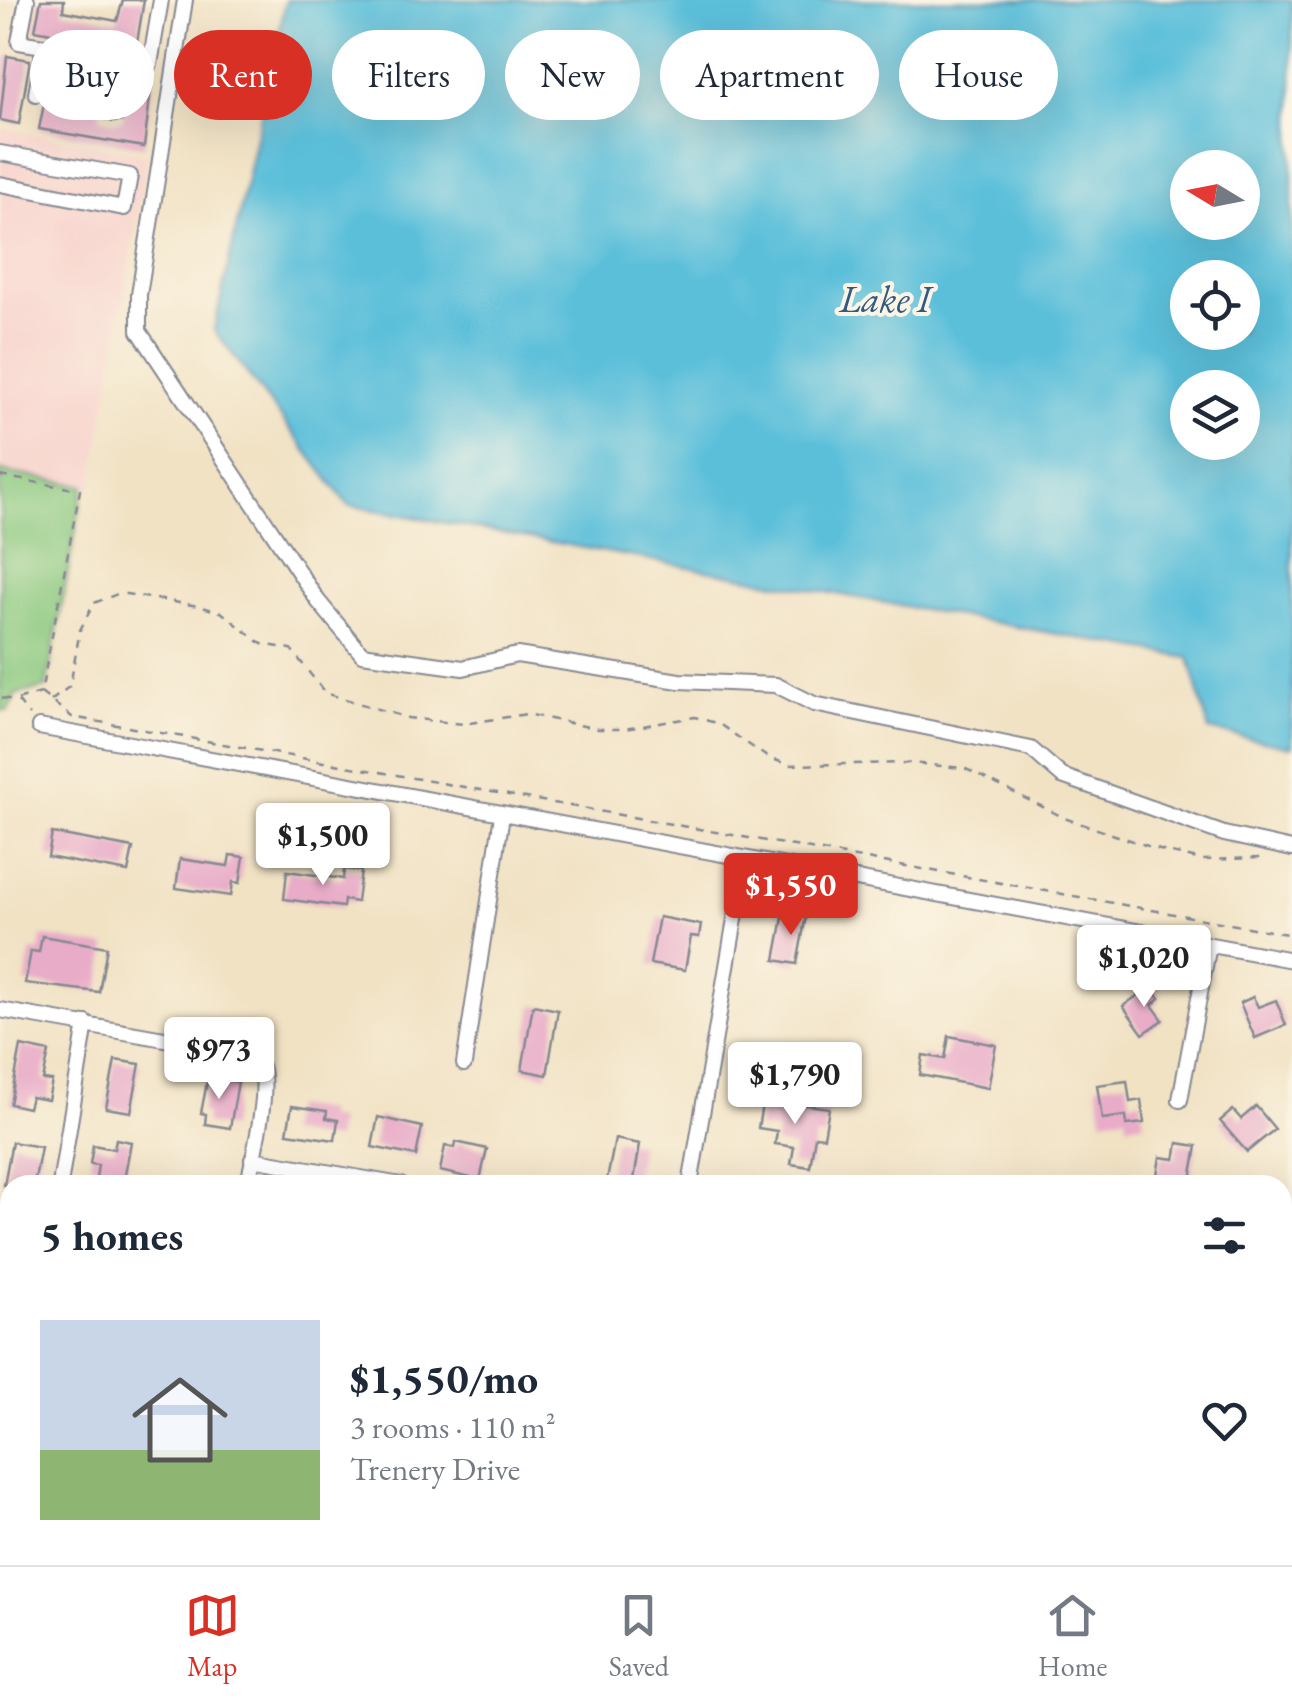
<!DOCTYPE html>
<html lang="en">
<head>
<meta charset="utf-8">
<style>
	:root { --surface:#fff; --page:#f6f6f7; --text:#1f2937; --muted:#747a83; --line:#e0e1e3; --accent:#d93025 }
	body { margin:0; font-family:"EB Garamond",serif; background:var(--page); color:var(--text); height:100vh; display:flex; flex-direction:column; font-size:38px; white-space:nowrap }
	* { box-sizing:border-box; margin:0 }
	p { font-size:32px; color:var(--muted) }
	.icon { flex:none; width:55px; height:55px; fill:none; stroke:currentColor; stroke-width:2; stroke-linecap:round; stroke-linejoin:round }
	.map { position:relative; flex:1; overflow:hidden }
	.sheet { position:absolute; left:0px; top:1175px; width:1292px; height:390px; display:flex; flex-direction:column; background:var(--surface); border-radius:30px 30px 0 0; box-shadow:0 10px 40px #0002 }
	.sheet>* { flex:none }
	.hud { position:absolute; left:30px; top:30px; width:1232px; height:90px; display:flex; gap:20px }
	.needle { width:65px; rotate:280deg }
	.fabs { position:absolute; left:1170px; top:150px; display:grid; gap:20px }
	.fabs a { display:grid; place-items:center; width:90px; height:90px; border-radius:50%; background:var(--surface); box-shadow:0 10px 40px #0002; font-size:50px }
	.price { position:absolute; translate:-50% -85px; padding:0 22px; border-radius:10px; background:#fff; color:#222; font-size:32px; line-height:65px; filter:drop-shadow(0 2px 5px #0008) }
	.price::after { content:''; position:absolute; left:50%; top:60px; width:30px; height:22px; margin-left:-15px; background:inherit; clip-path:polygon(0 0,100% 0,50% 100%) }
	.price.selected { background:var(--accent); color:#fff }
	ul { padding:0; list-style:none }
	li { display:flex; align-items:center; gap:30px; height:250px; padding:0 40px }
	li span { display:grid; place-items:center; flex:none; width:280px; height:200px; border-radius:0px; color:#555 }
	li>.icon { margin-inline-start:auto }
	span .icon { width:120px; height:120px; fill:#fffc; stroke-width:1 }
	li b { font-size:42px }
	h2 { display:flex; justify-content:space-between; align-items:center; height:120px; padding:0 40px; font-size:42px }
	.pill { padding:0 35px; border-radius:45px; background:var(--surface); box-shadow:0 10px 40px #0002; font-size:35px; line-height:90px }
	.pill.selected { background:var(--accent); color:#fff }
	.tab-bar { display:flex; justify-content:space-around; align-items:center; height:140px; border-top:2px solid var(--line); background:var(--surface); font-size:28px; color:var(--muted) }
	.tab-bar a { display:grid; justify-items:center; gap:5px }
	.tab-bar .selected { color:var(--accent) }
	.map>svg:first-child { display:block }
	.built { fill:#f7d0ca }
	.green { fill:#88c77d; stroke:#527b6e; stroke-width:2.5 }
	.water { fill:#5cbfda; stroke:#3c779c; stroke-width:2.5; fill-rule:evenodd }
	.building { fill:#e8abc8 }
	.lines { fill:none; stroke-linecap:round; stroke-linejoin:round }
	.minor-casing { stroke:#868891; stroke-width:18 }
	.path { stroke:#868891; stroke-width:2.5; stroke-dasharray:8 8; stroke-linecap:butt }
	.minor { stroke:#fff; stroke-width:14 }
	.labels { text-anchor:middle; stroke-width:8; stroke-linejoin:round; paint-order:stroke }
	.water-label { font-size:38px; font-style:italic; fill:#2e5a83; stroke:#fcf5e5 }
</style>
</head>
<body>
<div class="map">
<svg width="1292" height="1565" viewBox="0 0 1292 1565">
	<rect width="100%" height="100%" fill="#fcf5e5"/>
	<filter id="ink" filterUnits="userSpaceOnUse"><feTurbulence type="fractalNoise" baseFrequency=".01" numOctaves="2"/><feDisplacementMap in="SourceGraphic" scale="20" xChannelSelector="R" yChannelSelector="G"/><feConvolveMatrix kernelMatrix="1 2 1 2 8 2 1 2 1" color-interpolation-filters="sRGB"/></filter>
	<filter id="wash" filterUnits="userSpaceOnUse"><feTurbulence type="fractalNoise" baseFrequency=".0048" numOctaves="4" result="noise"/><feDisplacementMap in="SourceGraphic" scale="40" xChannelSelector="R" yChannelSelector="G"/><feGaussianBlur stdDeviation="2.25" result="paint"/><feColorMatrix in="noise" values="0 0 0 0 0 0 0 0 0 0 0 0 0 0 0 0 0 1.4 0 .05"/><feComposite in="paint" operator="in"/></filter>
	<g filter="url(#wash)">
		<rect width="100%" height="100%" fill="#f1e2c4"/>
		<polygon class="built" points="0,128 148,155 92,487 0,471"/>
		<polygon class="green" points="0,471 84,486 46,688 16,694 8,711 0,710"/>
		<path class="water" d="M286,0H1292V747L1209,730L1189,658L348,505L214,330ZM1188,168H1242V222H1188ZM1188,278H1242V332H1188ZM1188,388H1242V442H1188Z"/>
		<g id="blocks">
			<g class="building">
				<polygon points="41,0 64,0 63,11 117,21 123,0 144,0 136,49 35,30"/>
				<polygon points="7,56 30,60 19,124 0,120"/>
				<polygon points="52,64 107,72 99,117 113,122 122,121 131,78 152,82 144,147 39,129"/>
				<polygon points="52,833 133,848 128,872 48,857"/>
				<polygon points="230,855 244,857 240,883 233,882 231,896 176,888 180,859 228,866"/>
				<polygon points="344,869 361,871 357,902 344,900 343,907 284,899 287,871 343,879"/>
				<polygon points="784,912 806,916 797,964 775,960"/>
				<polygon points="659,917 701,925 699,937 691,936 685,970 650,964"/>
				<polygon points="42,936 107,947 99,992 25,983 31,951 39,952"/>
				<polygon points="1151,986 1160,998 1152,1005 1163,1020 1143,1034 1123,1006"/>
				<polygon points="1253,997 1258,1007 1276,1000 1286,1025 1255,1038 1240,1003"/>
				<polygon points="533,1005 558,1010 547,1075 522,1070"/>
				<polygon points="949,1036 996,1045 988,1088 920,1075 923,1055 945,1059"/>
				<polygon points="21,1046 49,1052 43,1080 52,1081 48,1100 31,1097 28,1108 10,1104"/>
				<polygon points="115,1060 140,1064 131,1112 106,1108"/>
				<polygon points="208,1077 238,1082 230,1128 205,1124 206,1114 201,1113"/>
				<polygon points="1127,1081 1130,1102 1141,1100 1144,1123 1127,1125 1126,1116 1102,1119 1097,1085"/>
				<polygon points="763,1099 829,1108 824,1137 815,1136 810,1167 791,1164 794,1147 775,1144 777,1131 758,1128"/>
				<polygon points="292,1106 327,1111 326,1118 338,1120 335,1140 287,1133"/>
				<polygon points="1256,1106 1275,1129 1247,1152 1220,1121 1233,1110 1241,1119"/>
				<polygon points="378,1117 422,1127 416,1156 372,1147"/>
				<polygon points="116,1139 131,1142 123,1185 95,1185 98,1165 90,1164 93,1145 114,1149"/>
				<polygon points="615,1139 640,1144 633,1185 606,1185"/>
				<polygon points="12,1142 41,1147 34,1185 4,1185"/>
				<polygon points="456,1142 487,1149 480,1180 440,1171 445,1146 455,1148"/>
				<polygon points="1178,1143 1197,1146 1190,1185 1156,1181 1160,1157 1175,1159"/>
			</g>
		</g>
	</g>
	<g filter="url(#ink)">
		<use href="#blocks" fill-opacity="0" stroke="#868891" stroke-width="2.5"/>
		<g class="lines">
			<defs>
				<g id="minor">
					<polyline points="27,0 19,42 150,64 161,0"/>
					<polyline points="185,0 139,295 139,331 318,601 362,654 463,668 517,655 679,681 776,685 814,704 1031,749 1062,776 1224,834 1292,849"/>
					<polyline points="36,94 44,46"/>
					<polyline points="114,111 124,59"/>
					<polyline points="0,153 130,176 124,208 0,184"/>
					<polyline points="39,727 1292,960"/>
					<path d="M0,1010L255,1055C276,1074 252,1157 248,1185"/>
					<polyline points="464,1064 502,815"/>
					<polyline points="1180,1100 1209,945"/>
					<polyline points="252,1159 401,1185"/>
					<polyline points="60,1185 86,1023"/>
					<polyline points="690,1185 745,860"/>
					<polyline points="1282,1364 1292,1366"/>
					<polyline points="967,1555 1019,1565"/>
					<polyline points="166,1565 170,1555"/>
					<polyline points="627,1565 628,1555"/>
				</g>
			</defs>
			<use href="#minor" class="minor-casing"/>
			<g class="path">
				<polyline points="0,476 80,490 41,693 17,700 0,698"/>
				<polyline points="41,693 72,717 1292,935"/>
				<polyline points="18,701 29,715"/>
				<polyline points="51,701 70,686 80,630 94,603 120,593 198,606 221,612 262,644 291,649 325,693 408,718 463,724 527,714 598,729 625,729 695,717 719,724 767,757 789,765 911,763 964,768 1067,819 1163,851 1202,860 1261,858"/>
			</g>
			<use href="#minor" class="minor"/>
		</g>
	</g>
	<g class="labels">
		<g class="water-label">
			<text x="885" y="312">Lake I</text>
		</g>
	</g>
</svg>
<div class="fabs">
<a><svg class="needle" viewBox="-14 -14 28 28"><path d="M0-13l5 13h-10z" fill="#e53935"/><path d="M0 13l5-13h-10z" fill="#747a83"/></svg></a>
<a><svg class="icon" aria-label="locate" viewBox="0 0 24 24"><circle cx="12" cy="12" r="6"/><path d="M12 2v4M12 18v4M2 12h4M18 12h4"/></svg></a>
<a><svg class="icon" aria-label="layers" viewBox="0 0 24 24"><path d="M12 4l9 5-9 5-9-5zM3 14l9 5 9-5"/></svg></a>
</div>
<b class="price" style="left:323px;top:888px">$1,500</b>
<b class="price selected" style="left:791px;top:938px">$1,550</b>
<b class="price" style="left:1144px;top:1010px">$1,020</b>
<b class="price" style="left:219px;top:1102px">$973</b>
<b class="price" style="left:795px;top:1127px">$1,790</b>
<div class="hud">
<a class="pill">Buy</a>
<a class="pill selected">Rent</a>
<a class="pill">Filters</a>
<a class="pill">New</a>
<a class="pill">Apartment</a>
<a class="pill">House</a>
</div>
<section class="sheet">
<h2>5 homes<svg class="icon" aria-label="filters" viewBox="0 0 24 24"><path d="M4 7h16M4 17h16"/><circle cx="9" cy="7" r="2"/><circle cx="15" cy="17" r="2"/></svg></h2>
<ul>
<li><span style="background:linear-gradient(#c9d6e8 65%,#8fb573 0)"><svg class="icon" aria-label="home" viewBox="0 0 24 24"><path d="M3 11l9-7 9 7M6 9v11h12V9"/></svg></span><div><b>$1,550/mo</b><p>3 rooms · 110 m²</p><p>Trenery Drive</p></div><svg class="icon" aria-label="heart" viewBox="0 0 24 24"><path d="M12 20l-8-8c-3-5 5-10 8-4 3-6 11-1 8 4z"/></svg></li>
</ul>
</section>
</div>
<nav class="tab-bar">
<a class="selected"><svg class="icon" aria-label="map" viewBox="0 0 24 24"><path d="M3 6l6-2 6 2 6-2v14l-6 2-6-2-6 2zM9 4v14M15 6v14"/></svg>Map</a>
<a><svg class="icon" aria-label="saved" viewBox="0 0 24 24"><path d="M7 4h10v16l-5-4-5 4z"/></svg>Saved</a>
<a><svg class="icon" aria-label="home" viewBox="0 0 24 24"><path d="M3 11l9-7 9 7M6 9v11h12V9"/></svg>Home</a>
</nav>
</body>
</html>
